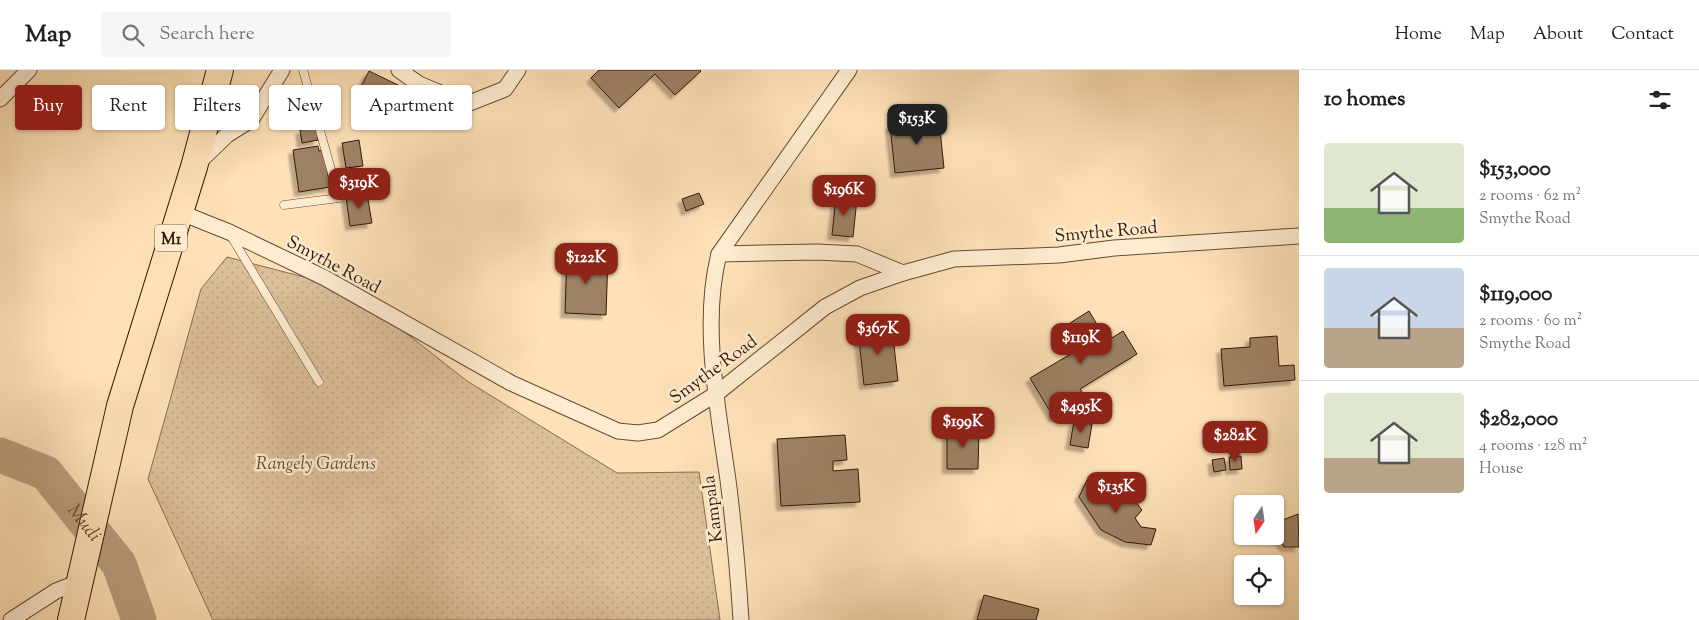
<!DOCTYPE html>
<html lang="en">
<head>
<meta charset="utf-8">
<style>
	:root { --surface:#fff; --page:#f6f6f6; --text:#222; --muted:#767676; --line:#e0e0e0; --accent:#8f2418 }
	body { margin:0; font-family:"Sorts Mill Goudy",serif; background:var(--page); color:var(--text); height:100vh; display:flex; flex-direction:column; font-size:19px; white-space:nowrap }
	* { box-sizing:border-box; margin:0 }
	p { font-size:16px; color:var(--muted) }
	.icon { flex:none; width:28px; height:28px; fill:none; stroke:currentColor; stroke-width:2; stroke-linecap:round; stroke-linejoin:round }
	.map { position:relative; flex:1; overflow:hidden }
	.details { display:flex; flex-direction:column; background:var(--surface); width:400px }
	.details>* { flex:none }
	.hud { position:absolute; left:15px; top:15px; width:475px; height:45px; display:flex; gap:10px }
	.needle { width:32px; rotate:193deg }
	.tools { position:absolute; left:1234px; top:425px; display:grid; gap:10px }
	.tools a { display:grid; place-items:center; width:50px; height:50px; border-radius:5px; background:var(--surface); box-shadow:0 1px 4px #0004; font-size:25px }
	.price { position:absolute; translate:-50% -42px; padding:0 11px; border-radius:10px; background:var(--accent); color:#fff; font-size:16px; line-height:32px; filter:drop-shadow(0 1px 2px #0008) }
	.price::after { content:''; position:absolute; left:50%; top:30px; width:15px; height:11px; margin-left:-8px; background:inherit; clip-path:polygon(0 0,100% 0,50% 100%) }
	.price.active { background:#222; color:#fff }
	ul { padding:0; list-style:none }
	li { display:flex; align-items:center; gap:15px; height:125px; padding:0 25px }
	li+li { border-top:1px solid var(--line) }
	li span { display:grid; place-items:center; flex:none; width:140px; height:100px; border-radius:5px; color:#555 }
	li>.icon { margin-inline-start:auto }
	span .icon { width:60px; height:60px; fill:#fffc; stroke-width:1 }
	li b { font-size:21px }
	h2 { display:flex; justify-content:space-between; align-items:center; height:60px; padding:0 25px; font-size:21px }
	.chip { padding:0 18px; border-radius:5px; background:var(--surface); box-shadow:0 1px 4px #0004; font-size:18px; line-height:45px }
	.chip.active { background:var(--accent); color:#fff }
	header { display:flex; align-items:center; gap:30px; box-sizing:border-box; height:70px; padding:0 25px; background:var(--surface); border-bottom:1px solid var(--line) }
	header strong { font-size:24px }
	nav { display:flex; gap:28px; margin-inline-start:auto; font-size:18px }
	.search { width:350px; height:45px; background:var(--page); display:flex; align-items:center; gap:12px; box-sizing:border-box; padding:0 18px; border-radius:5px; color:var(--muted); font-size:19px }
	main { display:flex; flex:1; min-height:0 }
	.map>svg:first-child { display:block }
	.park { fill:url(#park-dots); stroke:#876c51 }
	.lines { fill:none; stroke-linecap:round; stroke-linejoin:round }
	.river { stroke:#b99d7c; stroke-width:35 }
	.building { fill:#9d8163; stroke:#331809; filter:url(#shadow) }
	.service-casing { stroke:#664a34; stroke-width:9 }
	.minor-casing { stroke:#664a34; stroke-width:17 }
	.trunk-casing { stroke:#331809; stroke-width:28 }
	.service { stroke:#feecd0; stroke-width:8 }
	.minor { stroke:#feecd0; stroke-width:15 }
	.trunk { stroke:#fee1b7; stroke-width:26 }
	.labels { text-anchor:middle; stroke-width:5; stroke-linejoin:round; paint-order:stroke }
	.shield { fill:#feecd0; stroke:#705845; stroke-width:1 }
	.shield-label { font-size:16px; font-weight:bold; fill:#331809 }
	.street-label { font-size:18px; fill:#331809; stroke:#feecd0 }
	.park-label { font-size:18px; font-style:italic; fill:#654a34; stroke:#feecd0 }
	.water-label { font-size:19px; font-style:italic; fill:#694d37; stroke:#feecd0 }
</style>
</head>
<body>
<header>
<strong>Map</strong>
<div class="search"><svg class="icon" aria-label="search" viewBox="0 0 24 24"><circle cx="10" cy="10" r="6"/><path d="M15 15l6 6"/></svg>Search here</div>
<nav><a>Home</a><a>Map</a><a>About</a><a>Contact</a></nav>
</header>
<main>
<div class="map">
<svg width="1299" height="550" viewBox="0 0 1299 550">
	<defs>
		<pattern id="park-dots" width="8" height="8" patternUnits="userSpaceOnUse" patternTransform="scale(1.25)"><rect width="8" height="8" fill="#dbbf99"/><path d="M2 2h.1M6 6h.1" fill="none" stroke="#bca382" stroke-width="1.8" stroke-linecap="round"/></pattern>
		<filter id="shadow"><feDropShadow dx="-4.5" dy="4.5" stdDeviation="1" flood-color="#0004"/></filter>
	</defs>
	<rect width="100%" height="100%" fill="#fee1b7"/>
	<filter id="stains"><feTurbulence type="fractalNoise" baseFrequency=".004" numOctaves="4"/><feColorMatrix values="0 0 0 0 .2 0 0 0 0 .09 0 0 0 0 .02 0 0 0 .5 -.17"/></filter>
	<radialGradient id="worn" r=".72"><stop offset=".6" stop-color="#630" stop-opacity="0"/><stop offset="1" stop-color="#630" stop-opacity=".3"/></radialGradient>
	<polygon class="park" points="227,187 350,219 467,311 617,403 699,402 720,550 213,550 148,409 201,219"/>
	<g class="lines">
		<path class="river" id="s1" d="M0,385L46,403L119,494L139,550"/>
	</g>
	<g class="building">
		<polygon points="599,0 700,0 701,1 675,25 655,4 619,38 591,8"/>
		<polygon points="369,1 400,16 391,34 360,19"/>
		<polygon points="397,25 408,30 405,38 393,32"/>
		<polygon points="939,50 944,98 895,103 890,55"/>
		<polygon points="317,58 318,70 302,73 300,60"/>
		<polygon points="359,70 363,96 346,98 342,73"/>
		<polygon points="318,76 319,81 324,80 330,117 299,122 293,80"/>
		<polygon points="364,101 364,123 351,125 349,114 345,115 343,104"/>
		<polygon points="699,123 704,134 686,141 682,129"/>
		<polygon points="367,124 372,153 350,156 346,127"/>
		<polygon points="836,127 857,129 853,167 832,165"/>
		<polygon points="567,184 608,186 606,245 565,243"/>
		<polygon points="1089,241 1107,271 1123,261 1137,284 1080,319 1086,329 1054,348 1030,308 1081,278 1067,255"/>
		<polygon points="892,258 898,311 864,315 858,261"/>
		<polygon points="1277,266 1279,296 1294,295 1295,310 1224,316 1221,279 1250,277 1250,268"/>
		<polygon points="1074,351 1092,354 1088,378 1070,375"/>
		<polygon points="947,359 979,359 978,399 947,399"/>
		<polygon points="845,365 847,390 833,391 833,401 858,399 860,432 781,436 777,369"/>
		<polygon points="1241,386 1242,399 1230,400 1229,387"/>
		<polygon points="1224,388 1226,400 1214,402 1212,390"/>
		<polygon points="1096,409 1100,424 1127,421 1142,440 1135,448 1141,457 1156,459 1151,475 1125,472 1101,460 1079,427 1087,410"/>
		<polygon points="1298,444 1299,477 1284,477 1275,460 1275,453"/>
		<polygon points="1275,455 1282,455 1281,470 1271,469 1271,466 1275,466"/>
		<polygon points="984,525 1039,539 1036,550 977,550"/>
	</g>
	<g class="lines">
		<defs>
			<g id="service">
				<polyline points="284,135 339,128 303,0"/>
				<polyline points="231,166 319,312"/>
			</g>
			<g id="minor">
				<polyline points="399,0 419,14 467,34 505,19 518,0"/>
				<polyline points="0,29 29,0"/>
				<polyline points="199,92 227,65 251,50 282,0"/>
				<polyline points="179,142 229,162 325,208 511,313 618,361 638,363 658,360 716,324 825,237 860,218 903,203 954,189 1059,185 1114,178 1299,166"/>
				<polyline points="719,184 817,182 857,184 903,203"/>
				<polyline points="11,550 56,521 79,512"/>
				<path d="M741,550C738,503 734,457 728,410C718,340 701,253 719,184L849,0"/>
			</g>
			<polyline id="trunk" points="71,550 120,336 194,97 220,0"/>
		</defs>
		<use href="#service" class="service-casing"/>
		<use href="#minor" class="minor-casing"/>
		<use href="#trunk" class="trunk-casing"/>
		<use href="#service" class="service"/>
		<use href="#minor" class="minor"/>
		<use href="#trunk" class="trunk"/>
	</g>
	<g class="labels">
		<rect class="shield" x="155" y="154.5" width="32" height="27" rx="4"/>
		<g class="shield-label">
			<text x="171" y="174">M1</text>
		</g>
		<g class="street-label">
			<text transform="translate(1106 161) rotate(-5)" y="6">Smythe Road</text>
			<text transform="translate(334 194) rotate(28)" y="6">Smythe Road</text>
			<text transform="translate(713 299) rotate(-36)" y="6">Smythe Road</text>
			<text transform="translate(712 439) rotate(-97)" y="6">Kampala</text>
		</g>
		<g class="park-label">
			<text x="316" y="399">Rangely Gardens</text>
		</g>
		<g class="water-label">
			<text dy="7" stroke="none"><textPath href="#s1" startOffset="112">Mudi</textPath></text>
		</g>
	</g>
	<rect width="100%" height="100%" filter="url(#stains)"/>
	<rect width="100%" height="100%" fill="url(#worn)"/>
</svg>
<div class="tools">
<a><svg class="needle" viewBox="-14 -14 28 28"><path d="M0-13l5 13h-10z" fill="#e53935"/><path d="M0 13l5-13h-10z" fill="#767676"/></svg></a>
<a><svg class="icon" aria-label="locate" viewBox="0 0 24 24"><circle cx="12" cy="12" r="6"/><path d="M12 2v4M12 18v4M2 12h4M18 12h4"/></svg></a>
</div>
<b class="price active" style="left:917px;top:76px">$153K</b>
<b class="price" style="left:359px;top:140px">$319K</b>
<b class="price" style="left:844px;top:147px">$196K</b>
<b class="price" style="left:586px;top:215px">$122K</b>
<b class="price" style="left:878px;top:286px">$367K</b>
<b class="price" style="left:1081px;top:295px">$119K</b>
<b class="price" style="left:1081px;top:364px">$495K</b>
<b class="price" style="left:963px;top:379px">$199K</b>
<b class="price" style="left:1235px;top:393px">$282K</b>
<b class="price" style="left:1116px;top:444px">$135K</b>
<div class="hud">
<a class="chip active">Buy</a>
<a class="chip">Rent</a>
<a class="chip">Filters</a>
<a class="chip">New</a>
<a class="chip">Apartment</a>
</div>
</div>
<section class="details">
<h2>10 homes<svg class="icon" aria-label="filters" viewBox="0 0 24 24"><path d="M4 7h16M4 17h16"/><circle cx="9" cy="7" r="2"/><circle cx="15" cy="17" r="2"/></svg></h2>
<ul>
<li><span style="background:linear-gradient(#dfe7d0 65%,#8fb573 0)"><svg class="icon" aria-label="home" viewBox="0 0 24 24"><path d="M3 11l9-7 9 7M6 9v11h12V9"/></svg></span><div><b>$153,000</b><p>2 rooms · 62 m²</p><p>Smythe Road</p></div></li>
<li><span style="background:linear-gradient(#c9d6e8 60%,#b9a48a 0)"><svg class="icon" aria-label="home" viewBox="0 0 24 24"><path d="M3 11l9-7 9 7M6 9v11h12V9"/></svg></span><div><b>$119,000</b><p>2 rooms · 60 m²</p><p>Smythe Road</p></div></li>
<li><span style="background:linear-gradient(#dfe7d0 65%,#b9a48a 0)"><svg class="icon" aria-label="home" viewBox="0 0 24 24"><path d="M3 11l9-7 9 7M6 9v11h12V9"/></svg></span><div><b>$282,000</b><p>4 rooms · 128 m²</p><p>House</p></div></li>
</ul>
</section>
</main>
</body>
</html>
